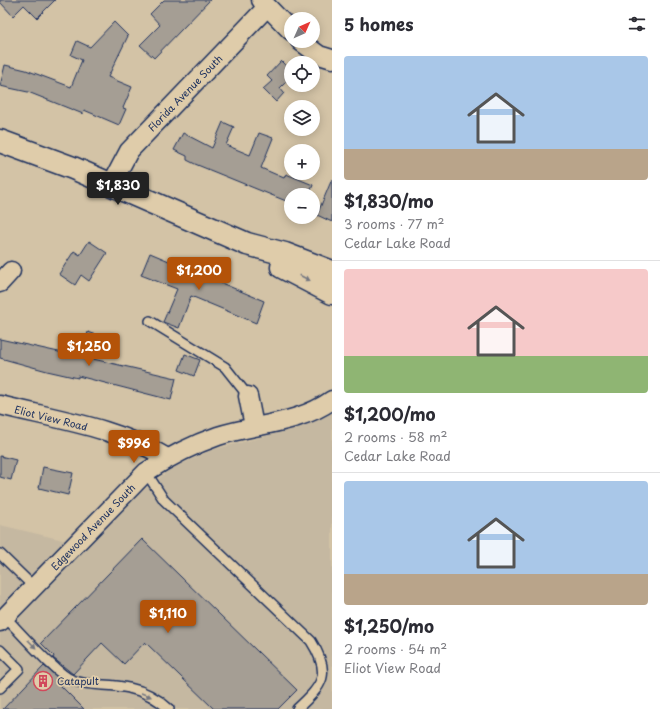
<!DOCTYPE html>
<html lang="en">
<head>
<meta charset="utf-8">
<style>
	:root { --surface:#fff; --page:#f2f2f3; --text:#2b2b33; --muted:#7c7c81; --line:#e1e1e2; --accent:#b45309 }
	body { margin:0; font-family:"Playpen Sans",sans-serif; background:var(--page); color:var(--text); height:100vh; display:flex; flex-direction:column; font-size:15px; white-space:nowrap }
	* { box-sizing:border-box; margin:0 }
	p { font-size:13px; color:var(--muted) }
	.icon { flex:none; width:22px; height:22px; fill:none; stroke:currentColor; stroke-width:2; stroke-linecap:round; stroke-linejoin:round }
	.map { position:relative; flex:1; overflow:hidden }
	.side { display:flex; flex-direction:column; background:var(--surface); width:328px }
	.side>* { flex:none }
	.needle { width:26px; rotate:45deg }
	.controls { position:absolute; left:284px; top:12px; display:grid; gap:8px }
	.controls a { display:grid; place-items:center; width:36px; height:36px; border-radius:50%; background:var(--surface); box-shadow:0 2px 10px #0003; font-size:20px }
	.price { position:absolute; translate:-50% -34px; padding:0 9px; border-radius:4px; background:var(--accent); color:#fff; font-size:13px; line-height:26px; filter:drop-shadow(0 1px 2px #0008) }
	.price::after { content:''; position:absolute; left:50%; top:24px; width:12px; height:9px; margin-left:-6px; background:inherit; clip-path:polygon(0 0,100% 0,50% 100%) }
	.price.active { background:#222; color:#fff }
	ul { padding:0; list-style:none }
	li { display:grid; align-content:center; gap:8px; height:212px; padding:0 12px }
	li+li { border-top:1px solid var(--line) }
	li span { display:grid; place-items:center; height:124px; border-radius:4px; color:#555 }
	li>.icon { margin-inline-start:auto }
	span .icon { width:72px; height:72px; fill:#fffc; stroke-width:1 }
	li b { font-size:17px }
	h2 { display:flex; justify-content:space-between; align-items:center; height:48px; padding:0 12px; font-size:17px }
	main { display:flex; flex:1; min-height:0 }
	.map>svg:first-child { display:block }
	.built { fill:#c5b8a1 }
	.building { fill:#a59e94; stroke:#1b2f5e }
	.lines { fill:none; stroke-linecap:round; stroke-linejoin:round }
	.lane-casing { stroke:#1b2f5e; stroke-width:12 }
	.street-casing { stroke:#1b2f5e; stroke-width:21 }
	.secondary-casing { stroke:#1b2f5e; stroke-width:25 }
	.lane { stroke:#dfccaa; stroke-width:9 }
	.street { stroke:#dfccaa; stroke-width:18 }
	.secondary { stroke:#dfccaa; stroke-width:22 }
	.oneway { fill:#737680 }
	.labels { text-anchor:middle; stroke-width:3.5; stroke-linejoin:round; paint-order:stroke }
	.street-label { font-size:10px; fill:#1b2f5e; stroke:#dfccaa }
	.poi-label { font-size:10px; fill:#1b2f5e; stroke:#dfccaa; text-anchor:start }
</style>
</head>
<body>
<main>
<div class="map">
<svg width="332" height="709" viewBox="0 0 332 709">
	<rect width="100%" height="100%" fill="#d3c3a6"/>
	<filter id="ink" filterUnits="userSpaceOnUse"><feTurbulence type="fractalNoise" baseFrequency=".025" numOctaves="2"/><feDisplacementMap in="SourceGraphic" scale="8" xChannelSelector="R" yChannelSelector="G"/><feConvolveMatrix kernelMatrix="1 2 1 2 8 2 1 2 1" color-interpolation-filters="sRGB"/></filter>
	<g filter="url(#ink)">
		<polygon class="built" points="332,412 332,709 0,709 0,525 88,546 139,494 171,469 212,450 298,428"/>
		<g class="building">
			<polygon points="0,0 55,0 37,18 24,5 13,16 0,2"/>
			<polygon points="164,0 210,0 154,58 140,45 160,25 150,14"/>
			<polygon points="114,22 128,36 108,77 132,87 123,108 126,109 119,125 84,110 83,114 28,92 0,86 5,65 26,70 71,87 82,60 71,55 77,41 90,47"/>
			<polygon points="281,61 291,71 291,77 280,88 284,93 276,102 263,89 272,81 267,76"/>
			<polygon points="223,122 234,127 226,145 250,155 259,133 273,138 261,168 284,178 286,174 313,185 309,195 291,195 291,203 195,164 187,160 187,156 174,150 183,133 212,148"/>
			<polygon points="332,179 332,222 317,215"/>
			<polygon points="89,241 107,253 89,281 81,275 75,285 59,274 74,251 80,255"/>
			<polygon points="150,253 264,301 256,323 191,296 179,328 163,322 177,289 141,275"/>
			<polygon points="88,332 100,336 93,359 176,378 171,400 78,376 78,378 47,371 0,358 0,339 81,357"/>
			<polygon points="185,354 200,360 194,376 179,370"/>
			<polygon points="0,456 16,460 11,480 0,477"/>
			<polygon points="43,467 73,473 68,495 39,488"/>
			<polygon points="142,539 297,690 278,709 214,709 145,642 124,664 102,643 73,674 53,658 54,656 41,643"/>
			<polygon points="44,666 64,682 61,686 84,709 3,709"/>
		</g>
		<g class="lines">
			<defs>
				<g id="lane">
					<polyline points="150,321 225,367 248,396"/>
					<path d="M146,472L164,500L311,641C332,674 323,685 297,709"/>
					<polyline points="0,554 34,587"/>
					<path d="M5,617C19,631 56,674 72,680C90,687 110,683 129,688C144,691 158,699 169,709"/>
					<polyline points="0,650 19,669 0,688"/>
				</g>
				<g id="street">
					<polyline points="261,0 291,31"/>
					<polyline points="300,41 319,55 332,59"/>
					<polyline points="111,185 129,151 267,7"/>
					<polyline points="0,283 11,271"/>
					<polyline points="248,396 254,426"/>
					<path d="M0,405C55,419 119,428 167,458"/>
					<path d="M0,622L146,472C169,457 192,445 218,436C255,424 299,424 332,400"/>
				</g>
				<g id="secondary">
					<polyline points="0,141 73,168 247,244 285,254 332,272"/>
					<polyline points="282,267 332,293"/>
				</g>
			</defs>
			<use href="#lane" class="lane-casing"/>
			<use href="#street" class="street-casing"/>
			<use href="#secondary" class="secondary-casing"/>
			<use href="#lane" class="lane"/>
			<use href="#street" class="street"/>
			<use href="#secondary" class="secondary"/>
		</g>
		<defs><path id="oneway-solid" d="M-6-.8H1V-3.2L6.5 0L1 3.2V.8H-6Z"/></defs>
		<g class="oneway">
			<use href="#oneway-solid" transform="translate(305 278) rotate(27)"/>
			<use href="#oneway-solid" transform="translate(32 644) rotate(46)"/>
			<use href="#oneway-solid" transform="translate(146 695) rotate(21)"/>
		</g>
	</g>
	<defs>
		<symbol id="building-ring" viewBox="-11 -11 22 22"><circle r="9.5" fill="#dfccaa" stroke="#d1495b" stroke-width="1.5"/><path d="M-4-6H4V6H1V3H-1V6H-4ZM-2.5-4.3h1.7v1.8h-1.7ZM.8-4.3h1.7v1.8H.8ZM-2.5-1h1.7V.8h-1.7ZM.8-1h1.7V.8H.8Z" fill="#d1495b"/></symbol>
	</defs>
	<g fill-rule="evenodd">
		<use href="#building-ring" x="32" y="670" width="22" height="22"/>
	</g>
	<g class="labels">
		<g class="street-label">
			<text transform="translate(185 93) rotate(-46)" y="4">Florida Avenue South</text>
			<text transform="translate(51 418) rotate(14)" y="4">Eliot View Road</text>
			<text transform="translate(93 527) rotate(-46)" y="4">Edgewood Avenue South</text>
		</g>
		<g class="poi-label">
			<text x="57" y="685">Catapult</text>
		</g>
	</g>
</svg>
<div class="controls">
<a><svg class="needle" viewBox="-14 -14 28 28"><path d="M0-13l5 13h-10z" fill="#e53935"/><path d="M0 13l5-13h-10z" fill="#7c7c81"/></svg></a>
<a><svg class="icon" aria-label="locate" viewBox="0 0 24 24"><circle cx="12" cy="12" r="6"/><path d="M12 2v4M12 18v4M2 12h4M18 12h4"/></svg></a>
<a><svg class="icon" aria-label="layers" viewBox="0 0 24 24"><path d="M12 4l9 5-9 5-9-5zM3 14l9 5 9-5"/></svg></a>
<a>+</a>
<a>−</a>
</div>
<b class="price active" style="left:118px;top:206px">$1,830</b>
<b class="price" style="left:199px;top:291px">$1,200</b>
<b class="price" style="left:89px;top:367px">$1,250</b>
<b class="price" style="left:134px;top:464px">$996</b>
<b class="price" style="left:168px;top:634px">$1,110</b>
</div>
<section class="side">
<h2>5 homes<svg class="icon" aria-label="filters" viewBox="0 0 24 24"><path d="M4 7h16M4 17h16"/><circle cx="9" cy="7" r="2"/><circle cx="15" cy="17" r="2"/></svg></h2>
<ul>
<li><span style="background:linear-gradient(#a9c7e8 75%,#b9a48a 0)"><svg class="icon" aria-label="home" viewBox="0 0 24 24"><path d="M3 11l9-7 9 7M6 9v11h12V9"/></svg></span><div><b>$1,830/mo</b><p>3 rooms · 77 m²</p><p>Cedar Lake Road</p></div></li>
<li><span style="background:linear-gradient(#f6c9c9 70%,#8fb573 0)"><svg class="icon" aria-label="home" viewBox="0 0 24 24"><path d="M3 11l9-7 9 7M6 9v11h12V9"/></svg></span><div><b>$1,200/mo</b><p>2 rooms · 58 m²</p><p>Cedar Lake Road</p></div></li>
<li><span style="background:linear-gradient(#a9c7e8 75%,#b9a48a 0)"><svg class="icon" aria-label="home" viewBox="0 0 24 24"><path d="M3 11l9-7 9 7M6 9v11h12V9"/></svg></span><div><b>$1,250/mo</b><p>2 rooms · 54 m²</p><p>Eliot View Road</p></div></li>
</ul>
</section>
</main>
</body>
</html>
